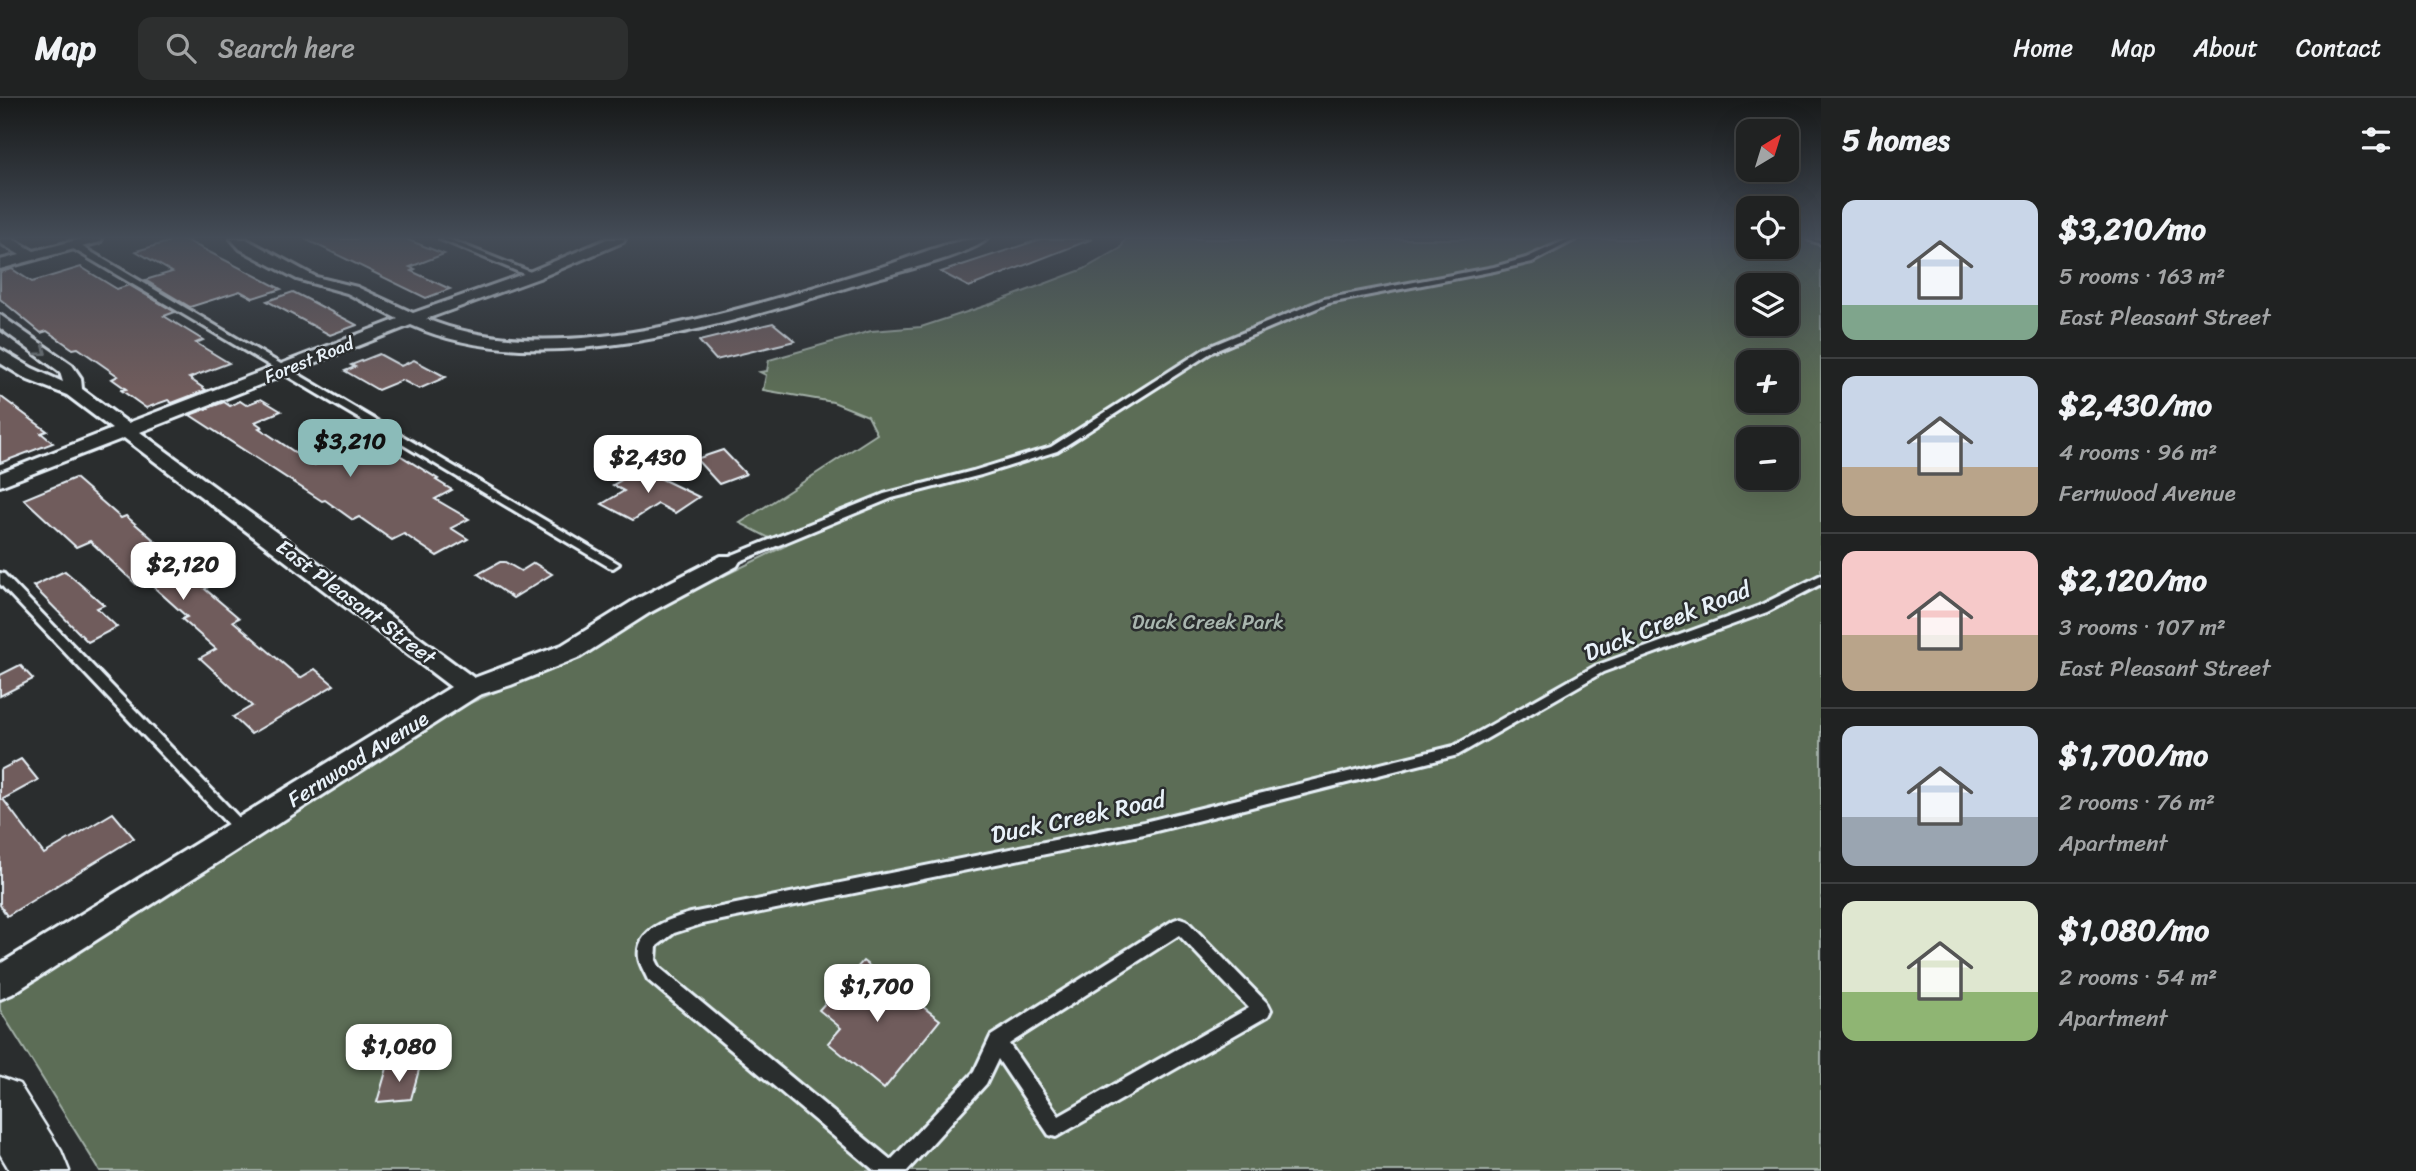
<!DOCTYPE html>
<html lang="en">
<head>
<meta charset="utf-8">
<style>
	:root { --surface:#202222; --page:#2d2f2f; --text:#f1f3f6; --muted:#a2a4a5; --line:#3d3f40; --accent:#8bbbb9 }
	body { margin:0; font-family:Sriracha,sans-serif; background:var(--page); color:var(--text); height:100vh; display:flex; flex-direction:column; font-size:26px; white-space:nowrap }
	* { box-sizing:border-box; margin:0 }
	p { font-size:23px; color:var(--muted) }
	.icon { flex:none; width:38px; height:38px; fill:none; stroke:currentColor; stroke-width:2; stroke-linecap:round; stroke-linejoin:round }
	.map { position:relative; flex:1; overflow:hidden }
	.details { display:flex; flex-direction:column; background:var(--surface); width:595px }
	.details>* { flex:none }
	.needle { width:46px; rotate:38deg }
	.buttons { position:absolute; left:1736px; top:21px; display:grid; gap:14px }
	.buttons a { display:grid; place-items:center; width:63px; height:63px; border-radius:14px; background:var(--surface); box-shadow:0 7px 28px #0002,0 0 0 2px var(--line); font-size:35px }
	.price { position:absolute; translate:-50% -60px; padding:0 16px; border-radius:14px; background:#fff; color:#222; font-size:23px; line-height:46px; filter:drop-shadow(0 2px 4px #0008) }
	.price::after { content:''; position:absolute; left:50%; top:42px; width:21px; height:16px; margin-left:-10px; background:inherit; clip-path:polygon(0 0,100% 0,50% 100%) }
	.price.current { background:var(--accent); color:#111 }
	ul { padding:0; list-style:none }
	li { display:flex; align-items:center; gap:21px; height:175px; padding:0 21px }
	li+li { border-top:2px solid var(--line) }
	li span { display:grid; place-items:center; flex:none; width:196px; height:140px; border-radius:14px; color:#555 }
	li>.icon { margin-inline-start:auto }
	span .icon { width:84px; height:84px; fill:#fffc; stroke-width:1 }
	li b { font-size:30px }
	h2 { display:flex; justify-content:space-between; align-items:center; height:84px; padding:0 21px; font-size:30px }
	header { display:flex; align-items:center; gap:42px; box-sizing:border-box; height:98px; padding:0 35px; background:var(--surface); border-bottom:2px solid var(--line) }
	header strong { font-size:33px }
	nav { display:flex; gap:38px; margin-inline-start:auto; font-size:24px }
	.search { width:490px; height:63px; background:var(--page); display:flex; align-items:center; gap:18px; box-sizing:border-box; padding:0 24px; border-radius:14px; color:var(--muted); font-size:26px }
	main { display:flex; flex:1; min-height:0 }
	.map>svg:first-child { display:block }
	.green { fill:#5c6d56; stroke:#a2afa7; stroke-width:2; fill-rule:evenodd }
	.building { fill:#6f5c5b; stroke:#e8f1f8; stroke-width:2 }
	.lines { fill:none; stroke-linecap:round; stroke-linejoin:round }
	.lane-casing { stroke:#e8f1f8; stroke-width:6 }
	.street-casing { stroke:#e8f1f8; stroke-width:6 }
	.secondary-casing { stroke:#e8f1f8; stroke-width:5 }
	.lane { fill:#2a2d2e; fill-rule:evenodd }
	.street { fill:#2a2d2e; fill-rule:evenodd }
	.secondary { fill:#2a2d2e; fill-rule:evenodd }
	.oneway { stroke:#6c7275 }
	.labels { text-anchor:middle; stroke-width:5; stroke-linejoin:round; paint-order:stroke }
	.far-street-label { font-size:18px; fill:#e8f1f8; stroke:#2a2d2e }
	.street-label { font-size:21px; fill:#e8f1f8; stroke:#2a2d2e }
	.park-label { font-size:21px; fill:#a9b6af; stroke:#2a2d2e }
	.near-street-label { font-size:24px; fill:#e8f1f8; stroke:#2a2d2e }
</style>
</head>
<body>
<header>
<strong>Map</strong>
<div class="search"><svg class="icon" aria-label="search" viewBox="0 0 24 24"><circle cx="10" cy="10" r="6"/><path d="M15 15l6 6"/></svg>Search here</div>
<nav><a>Home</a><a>Map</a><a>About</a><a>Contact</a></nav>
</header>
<main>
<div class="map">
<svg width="1821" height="1073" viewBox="0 0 1821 1073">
	<rect width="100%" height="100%" fill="#2a2d2e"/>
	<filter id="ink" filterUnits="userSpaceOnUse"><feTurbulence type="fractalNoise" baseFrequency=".0143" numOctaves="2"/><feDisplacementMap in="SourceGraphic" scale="14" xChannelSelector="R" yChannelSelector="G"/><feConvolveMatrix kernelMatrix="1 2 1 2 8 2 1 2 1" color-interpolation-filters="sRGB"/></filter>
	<g filter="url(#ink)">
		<path class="green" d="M1125,141H1748V149H1787V141H1821V1073H100L0,912V903L449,614L573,561L678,500L785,448L740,425L877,336L868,318L833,304L763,292L766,277L760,274L767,273L769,262L871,233L921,229L991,206L1084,171L1121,150ZM1748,187H1787V226H1748ZM1748,264H1787V303H1748ZM1748,341H1787V380H1748Z"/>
		<g class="building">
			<polygon points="168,141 184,141 281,191 253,200 240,193 190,209 145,182 172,174 136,153 168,144"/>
			<polygon points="305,141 406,141 444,156 410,169 415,171 411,173 450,191 426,200"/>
			<polygon points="1041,141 1092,141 969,189 941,174"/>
			<polygon points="81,169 117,191 129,187 175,214 164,218 203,242 196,245 229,265 189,280 206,292 172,305 168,302 146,310 121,292 126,291 112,281 118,278 78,250 73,251 47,233 41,235 0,201 0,174 12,171 32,184"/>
			<polygon points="293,194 305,200 357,227 330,237 267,203"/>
			<polygon points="773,225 795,243 716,262 699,243"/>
			<polygon points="379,256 401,268 414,262 446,279 419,291 402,282 378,292 345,273 355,269 351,267"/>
			<polygon points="0,298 47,333 41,335 53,345 0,365"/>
			<polygon points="261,301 281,313 255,324 262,329 259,330 314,367 364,345 379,354 388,350 438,381 436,382 452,392 435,401 469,421 451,430 468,441 437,458 404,436 392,442 359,419 353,422 325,402 322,403 190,317 224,304 230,308 240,303 246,307"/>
			<polygon points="723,352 746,376 719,386 696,361"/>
			<polygon points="641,371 699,399 675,415 658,406 633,422 602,406 624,393 613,387"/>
			<polygon points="75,380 121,420 126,418 168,454 173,452 213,486 205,491 239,520 233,523 300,580 315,571 334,587 251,636 233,619 252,608 200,560 216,551 182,521 187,519 147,483 137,487 90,443 76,449 24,401"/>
			<polygon points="500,464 505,464 521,473 534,465 552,476 513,500 478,476"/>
			<polygon points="65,473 104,507 97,510 117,529 88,544 33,488"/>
			<polygon points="20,567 33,581 0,598 0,577"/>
			<polygon points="21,661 38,682 3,701 44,756 113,715 134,740 7,818 0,807 0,672"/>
			<polygon points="863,863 940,922 884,991 828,945 841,930 819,912"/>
			<polygon points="420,968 411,1001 377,1004 387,970"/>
		</g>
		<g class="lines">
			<defs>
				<g id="lane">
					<polygon points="440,141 448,141 538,177 531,179"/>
					<polygon points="1568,141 1576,141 1532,164 1494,173 1329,205 1212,254 1057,353 981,377 892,400 733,466 729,467 723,463 725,460 884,396 973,373 1051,349 1206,250 1324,201 1494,169 1526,160"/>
					<polygon points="1808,141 1821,142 1821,146 1809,142"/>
					<polygon points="70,145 76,145 619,466 613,470 609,469 70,149"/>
					<polygon points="0,475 4,476 248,729 250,733 248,737 243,739 238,737 0,486"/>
					<path d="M1821,477V486L1767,514L1603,574L1458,657L1144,736L702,826L674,835L657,848L656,862L660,870L891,1062L974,974L991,938L1174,822L1180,820L1186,822L1268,906L1271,912L1268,918L1056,1039L1049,1037L998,961L986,986L907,1073H875L648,882C645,875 640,867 639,860C635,831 670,821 691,815L1144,724L1454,648L1595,568L1759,508ZM1179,837L1249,910L1059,1018L1009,946Z"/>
				</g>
				<g id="street">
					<polygon points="0,141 13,141 34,153 81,141 102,141 100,144 0,171 0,162 20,157 0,145"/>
					<path d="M231,141H246L316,179L357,189L413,215L529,174L607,141H625L623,144L539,180L426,221C558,275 744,210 875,171C906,162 957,138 987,141C972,156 901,173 878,180C742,221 547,288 411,227L140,334L474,580L562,547L633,503L721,458H737L740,463L737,468L649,515L580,559L511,587L479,597L12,896L0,901V866L451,589L124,340L0,388V375L112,331L67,297L28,282L0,265V251L32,270L63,284L60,274L0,230V217L72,267L81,280L82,291L128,325L398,221L347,195L297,181L240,151Z"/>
				</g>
				<polygon id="secondary" points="0,979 19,986 61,1053 69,1073 10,1073 0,1056"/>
			</defs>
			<use href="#lane" class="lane-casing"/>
			<use href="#street" class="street-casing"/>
			<use href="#secondary" class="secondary-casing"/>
			<use href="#lane" class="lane"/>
			<use href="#street" class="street"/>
			<use href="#secondary" class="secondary"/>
		</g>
		<defs><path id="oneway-chevron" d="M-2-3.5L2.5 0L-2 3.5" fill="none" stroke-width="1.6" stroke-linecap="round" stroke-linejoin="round" transform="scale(1.75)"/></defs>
		<use class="oneway" href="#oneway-chevron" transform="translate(42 253) rotate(37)"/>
	</g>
	<linearGradient id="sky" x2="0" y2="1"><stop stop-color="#171919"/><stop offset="0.48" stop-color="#444c57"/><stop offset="1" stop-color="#444c57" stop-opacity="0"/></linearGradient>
	<rect width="1821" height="291" fill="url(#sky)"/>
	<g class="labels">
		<g class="far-street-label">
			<text transform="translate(309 262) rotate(-22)" y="6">Forest Road</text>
		</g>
		<g class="street-label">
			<text transform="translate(356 504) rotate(37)" y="7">East Pleasant Street</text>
			<text transform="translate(358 661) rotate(-32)" y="7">Fernwood Avenue</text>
		</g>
		<g class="park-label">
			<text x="1208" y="531">Duck Creek Park</text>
		</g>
		<g class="near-street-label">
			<text transform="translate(1667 523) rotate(-22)" y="8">Duck Creek Road</text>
			<text transform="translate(1078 719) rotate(-12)" y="8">Duck Creek Road</text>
		</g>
	</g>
</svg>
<div class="buttons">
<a><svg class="needle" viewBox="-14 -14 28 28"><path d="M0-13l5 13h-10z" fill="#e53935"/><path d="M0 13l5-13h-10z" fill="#a2a4a5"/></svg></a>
<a><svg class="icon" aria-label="locate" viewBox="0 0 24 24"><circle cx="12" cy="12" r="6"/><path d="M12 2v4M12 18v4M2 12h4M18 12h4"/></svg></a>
<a><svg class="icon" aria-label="layers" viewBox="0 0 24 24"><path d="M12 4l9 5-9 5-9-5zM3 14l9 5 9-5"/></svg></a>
<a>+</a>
<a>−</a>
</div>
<b class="price current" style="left:350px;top:381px">$3,210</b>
<b class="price" style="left:648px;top:397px">$2,430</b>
<b class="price" style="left:183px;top:504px">$2,120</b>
<b class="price" style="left:877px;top:926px">$1,700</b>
<b class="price" style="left:399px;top:986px">$1,080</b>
</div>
<section class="details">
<h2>5 homes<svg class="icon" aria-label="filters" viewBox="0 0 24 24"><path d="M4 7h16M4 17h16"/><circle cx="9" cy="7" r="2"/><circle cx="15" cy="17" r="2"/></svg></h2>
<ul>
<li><span style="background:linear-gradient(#c9d6e8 75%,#7fa58c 0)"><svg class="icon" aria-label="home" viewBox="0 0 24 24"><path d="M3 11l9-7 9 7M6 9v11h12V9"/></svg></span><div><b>$3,210/mo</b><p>5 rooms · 163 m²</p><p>East Pleasant Street</p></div></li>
<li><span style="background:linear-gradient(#c9d6e8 65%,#b9a48a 0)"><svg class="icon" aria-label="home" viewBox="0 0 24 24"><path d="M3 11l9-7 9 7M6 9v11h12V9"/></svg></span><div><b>$2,430/mo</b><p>4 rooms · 96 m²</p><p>Fernwood Avenue</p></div></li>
<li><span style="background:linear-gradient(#f6c9c9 60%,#b9a48a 0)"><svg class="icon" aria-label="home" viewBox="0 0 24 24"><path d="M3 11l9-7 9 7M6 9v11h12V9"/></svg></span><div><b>$2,120/mo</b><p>3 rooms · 107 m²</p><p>East Pleasant Street</p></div></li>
<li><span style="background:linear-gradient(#c9d6e8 65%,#9aa5b1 0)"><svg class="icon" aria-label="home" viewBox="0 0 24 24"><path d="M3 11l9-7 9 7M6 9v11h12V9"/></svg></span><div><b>$1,700/mo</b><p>2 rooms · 76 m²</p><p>Apartment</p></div></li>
<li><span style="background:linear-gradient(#dfe7d0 65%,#8fb573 0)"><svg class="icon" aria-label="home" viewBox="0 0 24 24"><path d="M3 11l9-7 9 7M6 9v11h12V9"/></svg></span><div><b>$1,080/mo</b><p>2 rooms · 54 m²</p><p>Apartment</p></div></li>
</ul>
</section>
</main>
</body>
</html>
